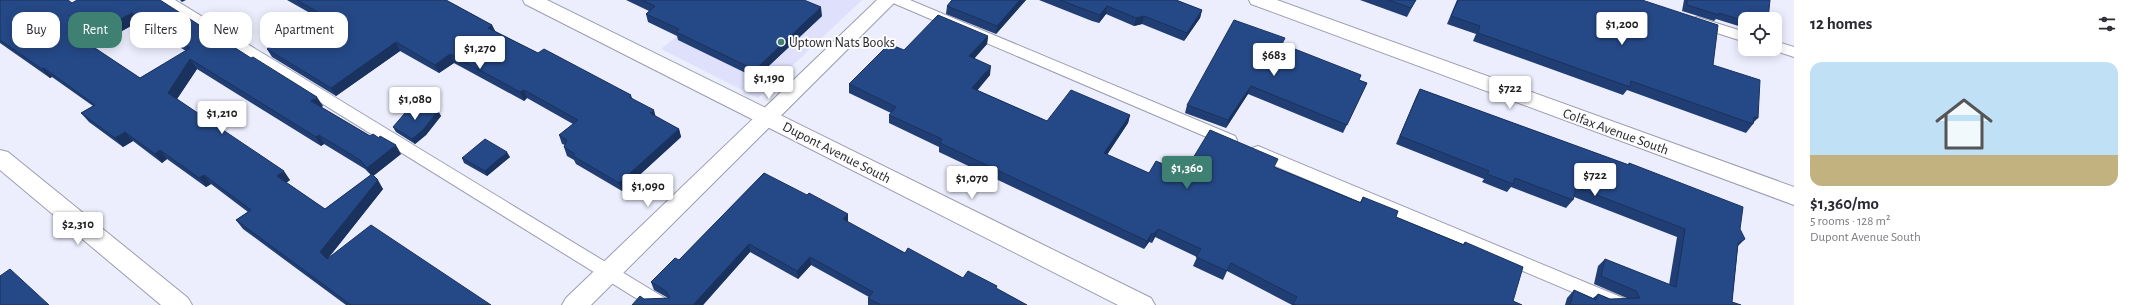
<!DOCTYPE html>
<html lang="en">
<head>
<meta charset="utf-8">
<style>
	:root { --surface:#fff; --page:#f2f2f3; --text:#2b2b33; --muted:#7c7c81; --line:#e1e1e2; --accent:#3e8173 }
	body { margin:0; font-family:"Alegreya Sans",sans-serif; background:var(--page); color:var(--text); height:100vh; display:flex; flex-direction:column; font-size:15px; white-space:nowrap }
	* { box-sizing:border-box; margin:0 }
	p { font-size:13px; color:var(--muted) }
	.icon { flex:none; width:22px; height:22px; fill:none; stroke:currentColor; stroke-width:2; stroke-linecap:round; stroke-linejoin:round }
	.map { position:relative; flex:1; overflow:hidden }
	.sheet { display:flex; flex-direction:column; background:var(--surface); width:340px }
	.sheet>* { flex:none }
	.top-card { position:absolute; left:12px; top:12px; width:380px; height:36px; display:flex; gap:8px }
	.fabs { position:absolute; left:1738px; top:12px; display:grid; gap:8px }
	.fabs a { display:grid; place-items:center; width:44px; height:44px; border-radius:8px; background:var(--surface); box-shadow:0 2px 10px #0003; font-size:20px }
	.price { position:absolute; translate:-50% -34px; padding:0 9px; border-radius:4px; background:#fff; color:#222; font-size:13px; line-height:26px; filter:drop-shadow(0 1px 2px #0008) }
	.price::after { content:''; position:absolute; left:50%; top:24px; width:12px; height:9px; margin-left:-6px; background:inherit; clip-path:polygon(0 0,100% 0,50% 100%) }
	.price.on { background:var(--accent); color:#fff }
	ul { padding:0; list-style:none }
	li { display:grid; align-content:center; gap:8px; height:212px; padding:0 16px }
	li+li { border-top:1px solid var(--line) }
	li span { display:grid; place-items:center; height:124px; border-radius:12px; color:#555 }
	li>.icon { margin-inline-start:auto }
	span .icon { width:72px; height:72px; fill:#fffc; stroke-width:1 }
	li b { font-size:17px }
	h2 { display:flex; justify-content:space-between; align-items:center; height:48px; padding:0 16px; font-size:17px }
	.tag { padding:0 14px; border-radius:12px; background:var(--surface); box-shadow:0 2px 10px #0003; font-size:14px; line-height:36px }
	.tag.on { background:var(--accent); color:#fff }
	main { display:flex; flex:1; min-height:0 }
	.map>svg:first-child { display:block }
	.built { fill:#dee0fc }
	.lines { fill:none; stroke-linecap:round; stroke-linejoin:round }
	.lane-casing { stroke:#9b9db0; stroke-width:2 }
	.street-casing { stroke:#9b9db0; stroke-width:2 }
	.secondary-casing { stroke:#9b9db0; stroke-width:2 }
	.lane { fill:#fff; fill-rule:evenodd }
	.street { fill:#fff; fill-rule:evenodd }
	.secondary { fill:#fff; fill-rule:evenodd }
	.wall { fill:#203e73; fill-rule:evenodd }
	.shaded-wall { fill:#1a325e }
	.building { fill:#254886; stroke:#1a325e; fill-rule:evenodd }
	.poi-dot { fill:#3e8173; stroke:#fcfcfc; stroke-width:1.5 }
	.labels { text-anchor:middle; stroke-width:4; stroke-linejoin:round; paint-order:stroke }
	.poi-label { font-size:14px; fill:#24252c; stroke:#fcfcfc; text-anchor:start }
	.street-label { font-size:14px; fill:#24252c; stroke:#fcfcfc }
</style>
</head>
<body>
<main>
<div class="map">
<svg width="1794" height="305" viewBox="0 0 1794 305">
	<rect width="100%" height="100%" fill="#eceefe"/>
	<polygon class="built" points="721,0 862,0 758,98 661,49"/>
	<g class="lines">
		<defs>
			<g id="lane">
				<polygon points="158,0 175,0 668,300 671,305 647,305 160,3"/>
				<polygon points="891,0 910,0 1235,136 1237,140 1235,144 1229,146 1223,144 893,3"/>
				<polygon points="1697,17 1745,32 1745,42 1692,25 1690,22 1692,19"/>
				<polygon points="1775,41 1794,47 1794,57 1770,49 1775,49"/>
				<polygon points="1258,146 1628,300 1631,305 1603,305 1252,156 1250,152 1252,148"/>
			</g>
			<g id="street">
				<polygon points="877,0 897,0 591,305 562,305 566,298"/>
				<polygon points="1249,0 1277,0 1794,187 1794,205 1251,4"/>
				<polygon points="0,150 8,152 188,298 192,305 161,305 0,170"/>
			</g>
			<polygon id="secondary" points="523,0 547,0 1151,298 1155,305 1118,305 525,4"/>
		</defs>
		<use href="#lane" class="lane-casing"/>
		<use href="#street" class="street-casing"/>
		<use href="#secondary" class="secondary-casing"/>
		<use href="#lane" class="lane"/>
		<use href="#street" class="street"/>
		<use href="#secondary" class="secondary"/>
	</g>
	<g class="wall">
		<path d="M0,0L72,3L161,1L323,106L321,107L401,154L373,176L383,189L329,257L491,305H346L243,229L236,220L248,212L211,184L206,187L167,159L162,163L133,141L123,147L89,122L81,113L93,106L52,77L50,78L0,43ZM138,22L186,51L140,78L93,47ZM197,69L321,146L324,144L365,169L371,175L325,209L286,183L290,180L177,99Z"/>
		<polygon points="287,0 446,0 492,25 495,31 538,53 631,95 632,98 656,117 679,129 681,137 622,191 576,164 574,160 567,156 564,147 565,145 562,144 559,135 573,124 527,98 524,101 454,63 439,73 400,51 336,96 272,57 267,49 317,17"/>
		<polygon points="626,0 759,0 822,16 756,78 678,40 677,36 648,22 646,14 649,11"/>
		<polygon points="952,0 1026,0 996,34 946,14 947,6"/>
		<polygon points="1039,0 1176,0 1202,10 1200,18 1184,41 1142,24 1134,26 1106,14 1099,23 1092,21"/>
		<polygon points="1360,0 1416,0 1407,17"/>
		<polygon points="1457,0 1642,0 1713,65 1758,118 1754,122 1753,124 1746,133 1627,90 1623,95 1473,41 1476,34 1447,24"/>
		<polygon points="1684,0 1770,0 1745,19 1745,28 1716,19 1714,21 1682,11"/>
		<polygon points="988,36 987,44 974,59 990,75 977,90 1047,121 1130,115 1128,123 1107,155 1149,173 1184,173 1275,167 1360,202 1363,197 1396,217 1463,244 1465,242 1513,301 1522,305 1292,305 1227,271 1223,280 1193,266 1197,257 1155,237 1152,243 1149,242 1144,249 939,152 939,147 889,123 889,115 891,113 849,93 849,84 904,50"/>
		<polygon points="1283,45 1359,80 1367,83 1343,133 1248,94 1226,128 1185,113 1187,105"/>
		<polygon points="1420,89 1628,165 1629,163 1738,246 1732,302 1741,305 1565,305 1567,298 1574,290 1593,298 1598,294 1610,299 1629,299 1594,284 1598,266 1605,259 1669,285 1677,237 1574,197 1573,200 1566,208 1511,187 1507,192 1482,182 1484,179 1396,144 1416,97"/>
		<polygon points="438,111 441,116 426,135 415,144 396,132 393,127"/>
		<polygon points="510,157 487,176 464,163 462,158"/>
		<polygon points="764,173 848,222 905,253 963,278 997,289 1027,305 868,305 868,298 869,297 811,265 798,279 750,252 703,305 644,299 668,298 654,290 651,282 679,260"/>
	</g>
	<g class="shaded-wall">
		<polygon points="180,0 186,0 182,2"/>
		<polygon points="1020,0 1026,0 996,34 997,26"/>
		<polygon points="1107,6 1106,14 1099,23 1100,15"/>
		<polygon points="821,7 822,16 756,78 755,70"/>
		<polygon points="1202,10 1200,18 1184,41 1187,33"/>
		<polygon points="132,13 138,22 90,49 83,40"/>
		<polygon points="1144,16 1142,24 1134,26 1136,18"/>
		<polygon points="492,25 496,33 488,28"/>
		<polygon points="988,36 987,44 968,65 969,56"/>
		<polygon points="396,42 400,51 336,96 331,88"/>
		<polygon points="450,54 454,63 439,73 435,65"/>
		<polygon points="190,59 197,69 175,102 168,93"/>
		<polygon points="991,66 990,75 972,97 972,88"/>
		<polygon points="44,68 52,77 50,78 42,69"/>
		<polygon points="1251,86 1248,94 1226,128 1228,120"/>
		<polygon points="524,90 527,98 524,101 520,92"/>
		<polygon points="317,97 323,106 317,110 311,101"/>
		<polygon points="654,110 656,118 650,113"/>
		<polygon points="438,111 441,116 426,135 415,144 412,139"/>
		<polygon points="1130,115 1128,123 1102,162 1104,153"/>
		<polygon points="679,129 681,137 622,191 619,183"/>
		<polygon points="125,132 133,141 123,147 115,138"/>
		<polygon points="319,135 324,144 321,146 316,137"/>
		<polygon points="396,145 401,154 372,177 367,168"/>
		<polygon points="160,150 167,159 162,163 155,154"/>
		<polygon points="507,152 510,157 487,176 485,171"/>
		<polygon points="284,171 290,180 283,185 277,176"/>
		<polygon points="204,175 211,184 206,187 199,178"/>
		<polygon points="378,180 383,189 326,261 320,252"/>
		<polygon points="848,214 848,222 843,219"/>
		<polygon points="1158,229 1155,237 1152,243 1154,234"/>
		<polygon points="1152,233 1149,242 1144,249 1147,241"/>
		<polygon points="1745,239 1737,247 1738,243"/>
		<polygon points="749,244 750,252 703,305 693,305"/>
		<polygon points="810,257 811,265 798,279 797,271"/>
	</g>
	<g class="building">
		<path d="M0,0H68L72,3L77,0H160L251,58L253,57L317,97L311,101L370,136L373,134L379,138L380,136L396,145L367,168L360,160L319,135L316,137L190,59L168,93L284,171L277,176L325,209L372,174L378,180L320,252L327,259L371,225L491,305H351L236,220L251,210L204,175L199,178L160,150L155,154L125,132L115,138L81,113L95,105L44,68L42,69L0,40ZM132,13L190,48L140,78L83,40Z"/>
		<polygon points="297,0 446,0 492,25 488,28 538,53 544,49 631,95 629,97 654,110 650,113 679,129 619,183 573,156 575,154 564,147 567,140 559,135 578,120 524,90 520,92 450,54 435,65 396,42 331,88 267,49 321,14"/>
		<polygon points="642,0 759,0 762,1 763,0 804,0 821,7 755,70 676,32 679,29 646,14 655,6"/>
		<polygon points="952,0 1020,0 997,26 947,6"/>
		<polygon points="1060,0 1176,0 1202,10 1187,33 1144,16 1136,18 1107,6 1100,15 1094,13"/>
		<polygon points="1388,0 1416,0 1411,8"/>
		<polygon points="1458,0 1642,0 1718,25 1713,65 1760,80 1758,118 1754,117 1753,124 1631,81 1630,87 1478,33 1480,26 1451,16"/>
		<polygon points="1687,0 1770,0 1768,19 1745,19 1745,21 1719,13 1719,15 1687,5"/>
		<polygon points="938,15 988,36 969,56 991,66 972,88 1047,121 1071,90 1130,115 1104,153 1149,173 1156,161 1184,173 1210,130 1278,159 1274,167 1361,203 1363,197 1398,211 1396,217 1464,245 1465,242 1523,267 1513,301 1522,305 1296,305 1293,304 1297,297 1231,263 1227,271 1196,257 1201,249 1158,229 1154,234 1152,233 1147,241 940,143 942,139 889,115 896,107 849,84 889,44 904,50"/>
		<polygon points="1234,20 1285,38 1282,44 1361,75 1359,80 1367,83 1347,125 1251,86 1228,120 1187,105"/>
		<polygon points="1420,89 1629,165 1629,163 1743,207 1740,229 1745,239 1738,243 1732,302 1741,305 1570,305 1574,290 1596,300 1598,294 1610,299 1640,298 1636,291 1601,276 1605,259 1676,287 1685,229 1576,187 1573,200 1515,178 1513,184 1487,174 1489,171 1400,136"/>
		<polygon points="411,106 438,111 423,130 412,139 393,127"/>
		<polygon points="485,139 507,152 485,171 462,158"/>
		<polygon points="764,173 807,195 809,193 848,214 843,219 905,253 908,248 963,278 968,271 997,286 996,288 1027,305 881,305 868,298 873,292 810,257 797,271 749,244 693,305 632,305 640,296 644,299 670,298 666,291 651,282 675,258 679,260"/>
		<polygon points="10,269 49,305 0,305 0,276"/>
	</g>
	<circle class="poi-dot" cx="781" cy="42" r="4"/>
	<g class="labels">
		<g class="poi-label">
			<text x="789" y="47">Uptown Nats Books</text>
		</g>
		<g class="street-label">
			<text transform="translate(1616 131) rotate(20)" y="5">Colfax Avenue South</text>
			<text transform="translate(837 152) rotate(27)" y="5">Dupont Avenue South</text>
		</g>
	</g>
</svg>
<div class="fabs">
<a><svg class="icon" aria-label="locate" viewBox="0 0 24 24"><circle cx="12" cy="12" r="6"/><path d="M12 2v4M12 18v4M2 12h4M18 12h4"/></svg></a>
</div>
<b class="price" style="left:1622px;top:46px">$1,200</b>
<b class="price" style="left:480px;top:70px">$1,270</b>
<b class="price" style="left:1274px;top:77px">$683</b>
<b class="price" style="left:769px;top:100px">$1,190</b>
<b class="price" style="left:1510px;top:110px">$722</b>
<b class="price" style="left:415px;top:121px">$1,080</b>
<b class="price" style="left:222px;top:135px">$1,210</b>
<b class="price on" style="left:1187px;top:190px">$1,360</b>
<b class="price" style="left:1595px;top:197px">$722</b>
<b class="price" style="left:972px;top:200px">$1,070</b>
<b class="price" style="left:648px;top:208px">$1,090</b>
<b class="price" style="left:78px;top:246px">$2,310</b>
<div class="top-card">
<a class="tag">Buy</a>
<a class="tag on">Rent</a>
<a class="tag">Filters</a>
<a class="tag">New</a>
<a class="tag">Apartment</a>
</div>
</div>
<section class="sheet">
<h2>12 homes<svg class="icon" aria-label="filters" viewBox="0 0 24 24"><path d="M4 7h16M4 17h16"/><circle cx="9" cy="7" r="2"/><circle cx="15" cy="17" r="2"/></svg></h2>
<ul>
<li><span style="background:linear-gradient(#bfe0f5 75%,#c2b280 0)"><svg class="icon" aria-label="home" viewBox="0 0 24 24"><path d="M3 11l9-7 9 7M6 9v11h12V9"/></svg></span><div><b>$1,360/mo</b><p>5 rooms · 128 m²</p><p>Dupont Avenue South</p></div></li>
</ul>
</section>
</main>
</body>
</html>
